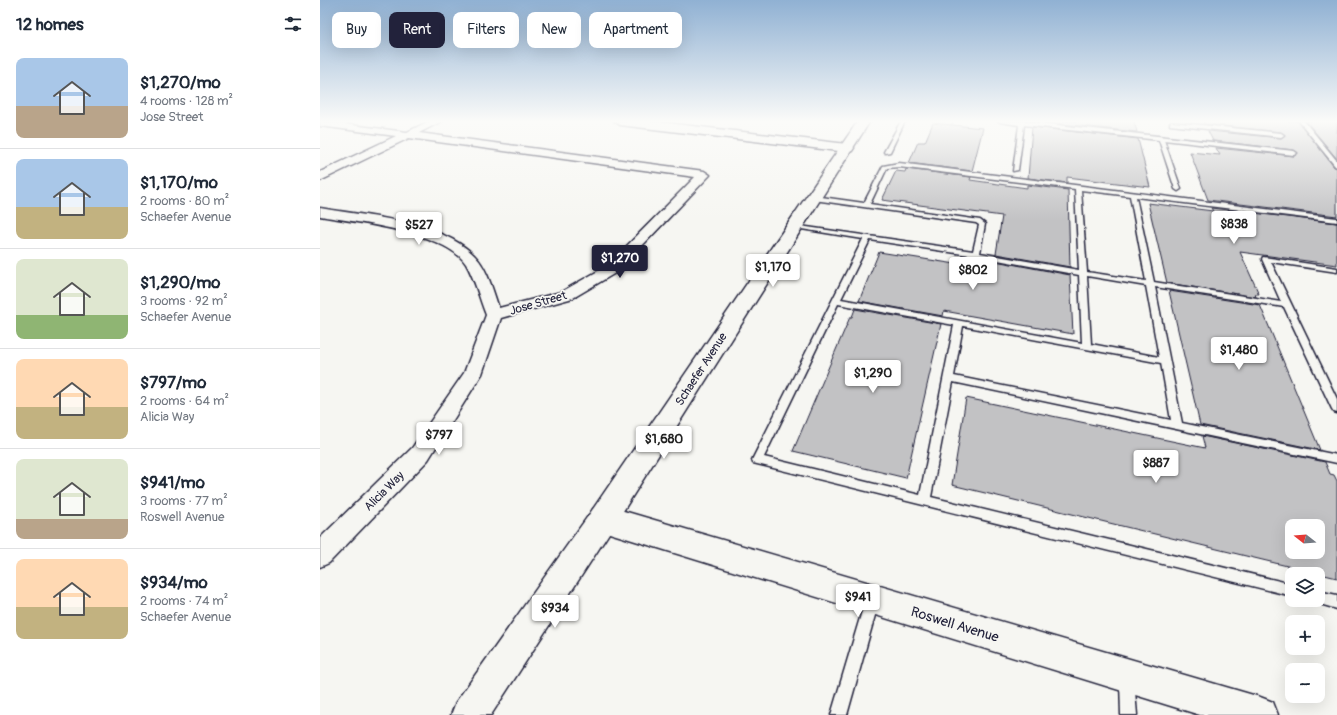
<!DOCTYPE html>
<html lang="en">
<head>
<meta charset="utf-8">
<style>
	:root { --surface:#fff; --page:#f6f6f7; --text:#1f2937; --muted:#747a83; --line:#e0e1e3; --accent:#22223b }
	body { margin:0; font-family:Pangolin,sans-serif; background:var(--page); color:var(--text); height:100vh; display:flex; flex-direction:column; font-size:15px; white-space:nowrap }
	* { box-sizing:border-box; margin:0 }
	p { font-size:13px; color:var(--muted) }
	.icon { flex:none; width:22px; height:22px; fill:none; stroke:currentColor; stroke-width:2; stroke-linecap:round; stroke-linejoin:round }
	.map { position:relative; flex:1; overflow:hidden }
	.panel { display:flex; flex-direction:column; background:var(--surface); width:320px }
	.panel>* { flex:none }
	.banner { position:absolute; left:12px; top:12px; width:380px; height:36px; display:flex; gap:8px }
	.needle { width:26px; rotate:287deg }
	.fabs { position:absolute; left:965px; top:519px; display:grid; gap:8px }
	.fabs a { display:grid; place-items:center; width:40px; height:40px; border-radius:8px; background:var(--surface); box-shadow:0 4px 16px #0002; font-size:20px }
	.price { position:absolute; translate:-50% -34px; padding:0 9px; border-radius:4px; background:#fff; color:#222; font-size:13px; line-height:26px; filter:drop-shadow(0 1px 2px #0008) }
	.price::after { content:''; position:absolute; left:50%; top:24px; width:12px; height:9px; margin-left:-6px; background:inherit; clip-path:polygon(0 0,100% 0,50% 100%) }
	.price.selected { background:var(--accent); color:#fff }
	ul { padding:0; list-style:none }
	li { display:flex; align-items:center; gap:12px; height:100px; padding:0 16px }
	li+li { border-top:1px solid var(--line) }
	li span { display:grid; place-items:center; flex:none; width:112px; height:80px; border-radius:8px; color:#555 }
	li>.icon { margin-inline-start:auto }
	span .icon { width:48px; height:48px; fill:#fffc; stroke-width:1 }
	li b { font-size:17px }
	h2 { display:flex; justify-content:space-between; align-items:center; height:48px; padding:0 16px; font-size:17px }
	.pill { padding:0 14px; border-radius:8px; background:var(--surface); box-shadow:0 4px 16px #0002; font-size:14px; line-height:36px }
	.pill.selected { background:var(--accent); color:#fff }
	main { display:flex; flex:1; min-height:0 }
	.map>svg:first-child { display:block }
	.building { fill:#c2c2c4; stroke:#22223b; fill-rule:evenodd }
	.lines { fill:none; stroke-linecap:round; stroke-linejoin:round }
	.service-casing { stroke:#22223b; stroke-width:3 }
	.minor-casing { stroke:#22223b; stroke-width:3 }
	.tertiary-casing { stroke:#22223b; stroke-width:3 }
	.secondary-casing { stroke:#22223b; stroke-width:3 }
	.service { fill:#f6f6f2; fill-rule:evenodd }
	.minor { fill:#f6f6f2; fill-rule:evenodd }
	.tertiary { fill:#f6f6f2; fill-rule:evenodd }
	.secondary { fill:#f6f6f2; fill-rule:evenodd }
	.labels { text-anchor:middle; stroke-width:3.5; stroke-linejoin:round; paint-order:stroke }
	.street-label { font-size:12px; fill:#22223b; stroke:#f6f6f2 }
	.near-street-label { font-size:14px; fill:#22223b; stroke:#f6f6f2 }
</style>
</head>
<body>
<main>
<section class="panel">
<h2>12 homes<svg class="icon" aria-label="filters" viewBox="0 0 24 24"><path d="M4 7h16M4 17h16"/><circle cx="9" cy="7" r="2"/><circle cx="15" cy="17" r="2"/></svg></h2>
<ul>
<li><span style="background:linear-gradient(#a9c7e8 60%,#b9a48a 0)"><svg class="icon" aria-label="home" viewBox="0 0 24 24"><path d="M3 11l9-7 9 7M6 9v11h12V9"/></svg></span><div><b>$1,270/mo</b><p>4 rooms · 128 m²</p><p>Jose Street</p></div></li>
<li><span style="background:linear-gradient(#a9c7e8 60%,#c2b280 0)"><svg class="icon" aria-label="home" viewBox="0 0 24 24"><path d="M3 11l9-7 9 7M6 9v11h12V9"/></svg></span><div><b>$1,170/mo</b><p>2 rooms · 80 m²</p><p>Schaefer Avenue</p></div></li>
<li><span style="background:linear-gradient(#dfe7d0 70%,#8fb573 0)"><svg class="icon" aria-label="home" viewBox="0 0 24 24"><path d="M3 11l9-7 9 7M6 9v11h12V9"/></svg></span><div><b>$1,290/mo</b><p>3 rooms · 92 m²</p><p>Schaefer Avenue</p></div></li>
<li><span style="background:linear-gradient(#ffd9b3 60%,#c2b280 0)"><svg class="icon" aria-label="home" viewBox="0 0 24 24"><path d="M3 11l9-7 9 7M6 9v11h12V9"/></svg></span><div><b>$797/mo</b><p>2 rooms · 64 m²</p><p>Alicia Way</p></div></li>
<li><span style="background:linear-gradient(#dfe7d0 75%,#b9a48a 0)"><svg class="icon" aria-label="home" viewBox="0 0 24 24"><path d="M3 11l9-7 9 7M6 9v11h12V9"/></svg></span><div><b>$941/mo</b><p>3 rooms · 77 m²</p><p>Roswell Avenue</p></div></li>
<li><span style="background:linear-gradient(#ffd9b3 60%,#c2b280 0)"><svg class="icon" aria-label="home" viewBox="0 0 24 24"><path d="M3 11l9-7 9 7M6 9v11h12V9"/></svg></span><div><b>$934/mo</b><p>2 rooms · 74 m²</p><p>Schaefer Avenue</p></div></li>
</ul>
</section>
<div class="map">
<svg width="1017" height="715" viewBox="0 0 1017 715">
	<rect width="100%" height="100%" fill="#f6f6f2"/>
	<filter id="ink" filterUnits="userSpaceOnUse"><feTurbulence type="fractalNoise" baseFrequency=".025" numOctaves="2"/><feDisplacementMap in="SourceGraphic" scale="8" xChannelSelector="R" yChannelSelector="G"/><feConvolveMatrix kernelMatrix="1 2 1 2 8 2 1 2 1" color-interpolation-filters="sRGB"/></filter>
	<g filter="url(#ink)">
		<g class="building">
			<polygon points="714,121 814,121 817,132"/>
			<polygon points="883,121 978,121 1014,167 1017,168 1017,216 888,200 870,152 900,155 896,148 974,156 978,153 974,150 893,141 888,131 961,138 965,135 961,132 884,124"/>
			<polygon points="986,121 1017,121 1017,159"/>
			<polygon points="613,123 663,128 652,171 589,163 598,142 605,142"/>
			<polygon points="712,127 818,139 830,187 747,177 747,183 708,178"/>
			<polygon points="586,169 651,177 650,180 707,188 707,185 748,190 750,267 676,254 682,216 562,200 576,171 585,172"/>
			<polygon points="828,203 893,211 891,208 1017,223 1017,265 920,252 939,294 935,294 936,297 847,283"/>
			<polygon points="559,252 674,270 675,261 750,275 753,334 624,311 623,316 539,301"/>
			<polygon points="849,291 940,305 1000,450 880,425"/>
			<polygon points="535,309 621,324 586,478 473,451 530,317 532,317"/>
			<path d="M646,398L885,448L882,436L1005,462L1010,474L1014,475L1017,481V578L632,485ZM972,526H998V552H972Z"/>
		</g>
		<g class="lines">
			<defs>
				<g id="service">
					<polygon points="581,121 585,121 570,152 565,153 564,152"/>
					<polygon points="678,121 702,121 974,151 977,153 974,155 844,140 861,189 858,191 855,189 839,140 704,125 698,170 693,171 699,125 680,122"/>
					<polygon points="979,121 984,121 1017,161 1017,167 1015,166"/>
					<polygon points="852,122 961,133 964,135 961,137 850,125 850,123"/>
					<path d="M579,163L1017,218V222L816,197L834,282L961,302L942,259L943,257L1017,268V272L951,262L1017,399V413L1014,412L1012,409L964,307L835,287L862,423L1017,455V463L633,382L611,497L972,584V596L433,463L432,460L543,239L475,228L473,227V225L653,251L659,225L656,223L494,200L491,198L494,196L544,203L563,166ZM579,167L755,189L759,270L660,253L665,224L660,220L550,204L567,168ZM761,190L810,196L826,281L767,272ZM550,240L656,256L759,275L762,343L521,299ZM767,276L826,286L839,357L771,344ZM518,304L634,325L600,495L444,457ZM643,326L841,363L851,420L634,376Z"/>
					<polygon points="998,591 1017,595 1017,609 993,602 993,600 998,600"/>
					<polygon points="552,594 557,596 559,601 527,715 511,715 545,601 547,596"/>
					<polygon points="807,673 812,675 814,680 817,715 801,715 800,680 802,675"/>
				</g>
				<path id="minor" d="M0,121L87,132L109,121H122L99,133L384,171L390,175L297,272L253,298L181,318L162,374L108,460L9,563L0,567V538L92,448L144,373L166,315C159,298 155,279 146,264C126,232 35,222 0,216V208C45,216 122,221 155,256C168,269 173,292 179,308L241,292L287,266L375,177L89,138L0,181V172L76,136L0,126Z"/>
				<g id="tertiary">
					<polygon points="294,121 330,121 527,144 532,145 534,148 532,151 527,152 300,125"/>
					<polygon points="283,505 940,697 953,702 958,715 880,715 283,531 273,527 269,518 273,509"/>
				</g>
				<polygon id="secondary" points="538,121 550,121 293,527 171,715 131,715 136,702 273,509"/>
			</defs>
			<use href="#service" class="service-casing"/>
			<use href="#minor" class="minor-casing"/>
			<use href="#tertiary" class="tertiary-casing"/>
			<use href="#secondary" class="secondary-casing"/>
			<use href="#service" class="service"/>
			<use href="#minor" class="minor"/>
			<use href="#tertiary" class="tertiary"/>
			<use href="#secondary" class="secondary"/>
		</g>
	</g>
	<linearGradient id="sky" x2="0" y2="1"><stop stop-color="#90b1d3"/><stop offset="0.55" stop-color="#fbfbf9"/><stop offset="1" stop-color="#fbfbf9" stop-opacity="0"/></linearGradient>
	<rect width="1017" height="221" fill="url(#sky)"/>
	<g class="labels">
		<g class="street-label">
			<text transform="translate(218 303) rotate(-16)" y="4">Jose Street</text>
			<text transform="translate(381 369) rotate(-57)" y="4">Schaefer Avenue</text>
			<text transform="translate(64 491) rotate(-45)" y="4">Alicia Way</text>
		</g>
		<g class="near-street-label">
			<text transform="translate(635 624) rotate(17)" y="5">Roswell Avenue</text>
		</g>
	</g>
</svg>
<div class="fabs">
<a><svg class="needle" viewBox="-14 -14 28 28"><path d="M0-13l5 13h-10z" fill="#e53935"/><path d="M0 13l5-13h-10z" fill="#747a83"/></svg></a>
<a><svg class="icon" aria-label="layers" viewBox="0 0 24 24"><path d="M12 4l9 5-9 5-9-5zM3 14l9 5 9-5"/></svg></a>
<a>+</a>
<a>−</a>
</div>
<b class="price" style="left:914px;top:245px">$838</b>
<b class="price" style="left:99px;top:246px">$527</b>
<b class="price selected" style="left:300px;top:279px">$1,270</b>
<b class="price" style="left:453px;top:288px">$1,170</b>
<b class="price" style="left:653px;top:291px">$802</b>
<b class="price" style="left:919px;top:371px">$1,480</b>
<b class="price" style="left:553px;top:394px">$1,290</b>
<b class="price" style="left:119px;top:456px">$797</b>
<b class="price" style="left:344px;top:460px">$1,680</b>
<b class="price" style="left:836px;top:484px">$887</b>
<b class="price" style="left:538px;top:618px">$941</b>
<b class="price" style="left:235px;top:629px">$934</b>
<div class="banner">
<a class="pill">Buy</a>
<a class="pill selected">Rent</a>
<a class="pill">Filters</a>
<a class="pill">New</a>
<a class="pill">Apartment</a>
</div>
</div>
</main>
</body>
</html>
